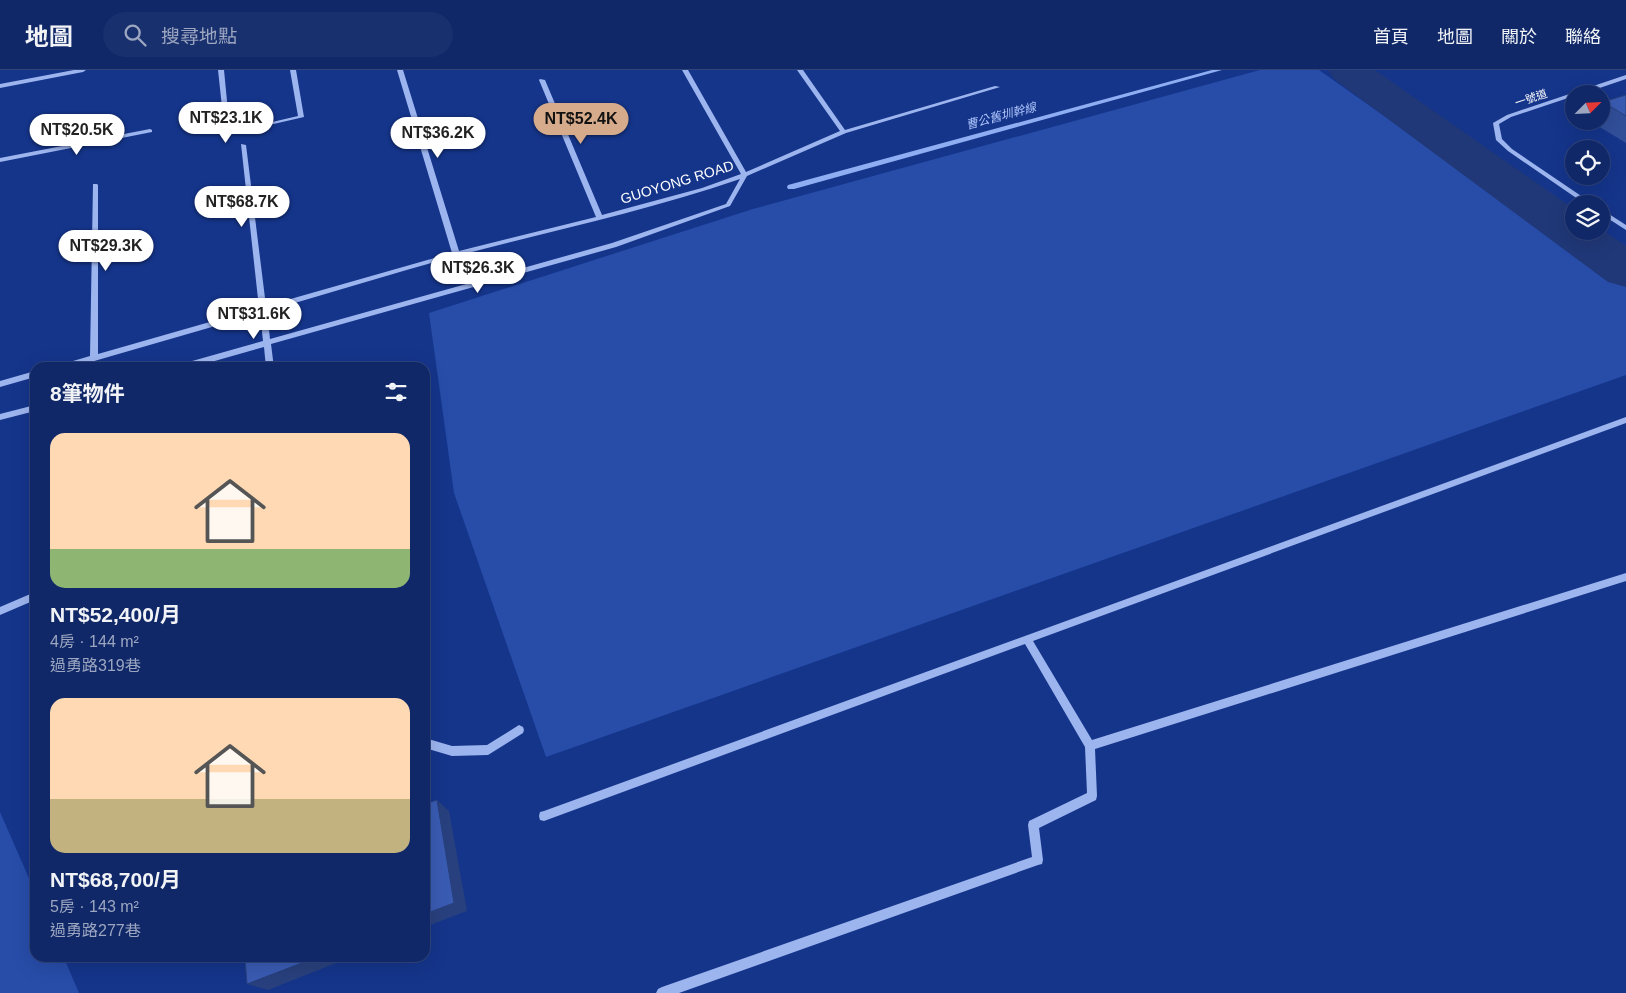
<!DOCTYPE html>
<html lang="zh-TW">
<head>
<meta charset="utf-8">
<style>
	:root { --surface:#102868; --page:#19306e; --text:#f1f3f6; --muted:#9ca6c0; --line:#30447c; --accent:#d6ab8b }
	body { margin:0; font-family:Arial,"Noto Sans TC",sans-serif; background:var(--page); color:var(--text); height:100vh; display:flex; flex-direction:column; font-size:19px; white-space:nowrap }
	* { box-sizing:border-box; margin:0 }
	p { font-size:16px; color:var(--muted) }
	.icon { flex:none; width:28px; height:28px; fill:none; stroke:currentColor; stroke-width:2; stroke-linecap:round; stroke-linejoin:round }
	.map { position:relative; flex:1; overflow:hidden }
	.side { position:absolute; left:30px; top:292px; width:400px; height:600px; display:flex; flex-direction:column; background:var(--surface); border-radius:15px; box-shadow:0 5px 20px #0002,0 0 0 1px var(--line) }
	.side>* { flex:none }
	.needle { width:32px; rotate:66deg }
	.tools { position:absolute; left:1565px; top:15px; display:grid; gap:10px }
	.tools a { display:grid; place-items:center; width:45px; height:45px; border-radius:50%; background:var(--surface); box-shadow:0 5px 20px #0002,0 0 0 1px var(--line); font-size:25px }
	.price { position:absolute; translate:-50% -42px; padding:0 11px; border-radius:18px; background:#fff; color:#222; font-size:16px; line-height:32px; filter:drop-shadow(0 1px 2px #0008) }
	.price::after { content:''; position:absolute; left:50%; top:30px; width:15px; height:11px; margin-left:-8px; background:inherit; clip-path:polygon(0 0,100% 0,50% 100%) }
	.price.on { background:var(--accent); color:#111 }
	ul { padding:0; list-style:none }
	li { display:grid; align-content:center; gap:10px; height:265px; padding:0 20px }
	li span { display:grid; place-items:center; height:155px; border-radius:15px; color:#555 }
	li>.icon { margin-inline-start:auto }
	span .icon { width:90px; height:90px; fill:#fffc; stroke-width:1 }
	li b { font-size:21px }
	h2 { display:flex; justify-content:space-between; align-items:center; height:60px; padding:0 20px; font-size:21px }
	header { display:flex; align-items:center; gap:30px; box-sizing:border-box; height:70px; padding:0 25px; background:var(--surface); border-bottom:1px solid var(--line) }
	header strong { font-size:24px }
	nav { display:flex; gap:28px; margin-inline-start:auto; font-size:18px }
	.search { width:350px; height:45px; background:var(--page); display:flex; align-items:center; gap:12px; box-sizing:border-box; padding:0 18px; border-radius:28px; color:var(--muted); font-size:19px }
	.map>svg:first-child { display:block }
	.green { fill:#274da9 }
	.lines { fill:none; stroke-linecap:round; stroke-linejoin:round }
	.stream { fill:#8fadf2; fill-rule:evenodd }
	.river { fill:#203878; fill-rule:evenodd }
	.minor { fill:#9db5ef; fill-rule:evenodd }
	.wall { fill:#314e99 }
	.shaded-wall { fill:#28407d }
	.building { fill:#395bb2; stroke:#28407d }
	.labels { text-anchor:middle; stroke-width:4; stroke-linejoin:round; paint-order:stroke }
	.far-street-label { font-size:11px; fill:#fff; stroke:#15358b }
	.far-water-label { font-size:12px; font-style:italic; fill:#a9c0f7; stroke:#15358b }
	.street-label { font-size:14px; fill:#fff; stroke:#15358b }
</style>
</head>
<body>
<header>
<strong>地圖</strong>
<div class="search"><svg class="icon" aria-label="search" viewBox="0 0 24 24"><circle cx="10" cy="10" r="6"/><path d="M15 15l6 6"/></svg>搜尋地點</div>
<nav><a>首頁</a><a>地圖</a><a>關於</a><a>聯絡</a></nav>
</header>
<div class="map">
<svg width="1626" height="923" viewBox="0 0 1626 923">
	<rect width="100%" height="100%" fill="#15358b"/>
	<g class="green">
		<polygon points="1260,0 1319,0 1626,217 1626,305 546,687 454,423 429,243 753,139"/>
		<polygon points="0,742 35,822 35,888 64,888 79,923 0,923"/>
	</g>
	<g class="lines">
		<polygon class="stream" points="1212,0 1222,0 794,119 788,119 787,117 788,115"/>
		<polygon class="river" points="1328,0 1375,0 1574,139 1574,161 1601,161 1601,159 1626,176 1626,217 1608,212 1334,9"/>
		<g class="minor">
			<polygon points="74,0 86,0 83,2 0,18 0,14"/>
			<polygon points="218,0 224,0 230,62 298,46 290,0 296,0 304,47 225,65"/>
			<path d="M397,0H403L459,181L596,147L539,10L540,9L545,10L602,145L702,118L741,104L682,0H688L746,102L840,61L797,0H803L845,60L995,16L1000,17L846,63L747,106L730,136L616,177L271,274L274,298H266L264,277L190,298H174L178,295L263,271L260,243L70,298H55L56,296L90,286L93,114H97L98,115V284L259,238L241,74L246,75L266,236L452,183ZM740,109L726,134L612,173L270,269L267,241C330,223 393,203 457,186C551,161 647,141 740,109Z"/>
			<polygon points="1626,5 1626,9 1582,24 1574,24 1574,26 1511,47 1499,54 1502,69 1512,79 1593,134 1585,134 1508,81 1496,70 1493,53 1507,45"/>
			<polygon points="150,59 152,60 152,62 0,92 0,88"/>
			<polygon points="1601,139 1626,155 1626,160 1601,144"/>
			<polygon points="35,301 35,307 0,317 0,311"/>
			<polygon points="35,335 35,341 0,350 0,344"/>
			<polygon points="1626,347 1626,353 1033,571 1092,670 1626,503 1626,511 1095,679 1097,726 1096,730 1039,758 1043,790 1042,794 1038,795 679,923 656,923 658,919 662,917 1032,787 1028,755 1029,751 1087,723 1085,677 1025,574 544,751 540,750 539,746 540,742 544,741"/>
			<polygon points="35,522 35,530 0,545 0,537"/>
			<polygon points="519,655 523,657 524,660 523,663 488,685 452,686 425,678 425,668 452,676 487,675"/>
		</g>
	</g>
	<polygon class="wall" points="1626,25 1626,73 1590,51 1601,51 1601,35 1603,32"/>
	<g class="shaded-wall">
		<polygon points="437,730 449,741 467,841 425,857 425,844"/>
		<polygon points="315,888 349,888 268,920 247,914"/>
	</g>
	<g class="building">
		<polygon points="1626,25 1626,46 1603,32"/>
		<polygon points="437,730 454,833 425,844 425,734"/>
		<polygon points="245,888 315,888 247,914"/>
	</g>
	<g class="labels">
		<g class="far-street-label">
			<text transform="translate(1531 28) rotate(-18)" y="4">一號道</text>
		</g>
		<g class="far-water-label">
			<text transform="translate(1001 46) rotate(-15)" y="4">曹公舊圳幹線</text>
		</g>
		<g class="street-label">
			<text transform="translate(677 112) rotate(-17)" y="5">GUOYONG ROAD</text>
		</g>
	</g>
</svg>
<div class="tools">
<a><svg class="needle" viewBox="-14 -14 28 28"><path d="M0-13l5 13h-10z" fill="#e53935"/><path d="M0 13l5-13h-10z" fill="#9ca6c0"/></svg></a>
<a><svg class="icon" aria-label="locate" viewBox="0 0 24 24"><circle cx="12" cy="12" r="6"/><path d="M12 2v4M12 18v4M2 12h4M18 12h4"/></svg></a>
<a><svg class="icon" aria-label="layers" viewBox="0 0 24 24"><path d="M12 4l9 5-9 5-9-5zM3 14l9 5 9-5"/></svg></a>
</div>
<b class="price" style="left:226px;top:74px">NT$23.1K</b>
<b class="price on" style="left:581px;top:75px">NT$52.4K</b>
<b class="price" style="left:77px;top:86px">NT$20.5K</b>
<b class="price" style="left:438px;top:89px">NT$36.2K</b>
<b class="price" style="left:242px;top:158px">NT$68.7K</b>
<b class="price" style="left:106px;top:202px">NT$29.3K</b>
<b class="price" style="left:478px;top:224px">NT$26.3K</b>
<b class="price" style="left:254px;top:270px">NT$31.6K</b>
<section class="side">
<h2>8筆物件<svg class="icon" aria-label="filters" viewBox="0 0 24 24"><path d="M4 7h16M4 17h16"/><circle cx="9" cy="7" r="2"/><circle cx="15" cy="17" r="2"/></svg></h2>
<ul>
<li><span style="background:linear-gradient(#ffd9b3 75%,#8fb573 0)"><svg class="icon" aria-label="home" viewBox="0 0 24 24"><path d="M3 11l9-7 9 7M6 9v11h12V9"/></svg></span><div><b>NT$52,400/月</b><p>4房 · 144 m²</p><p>過勇路319巷</p></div></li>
<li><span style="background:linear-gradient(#ffd9b3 65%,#c2b280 0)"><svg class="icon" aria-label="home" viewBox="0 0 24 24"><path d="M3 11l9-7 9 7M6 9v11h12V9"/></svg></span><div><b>NT$68,700/月</b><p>5房 · 143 m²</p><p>過勇路277巷</p></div></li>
</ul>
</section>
</div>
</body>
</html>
